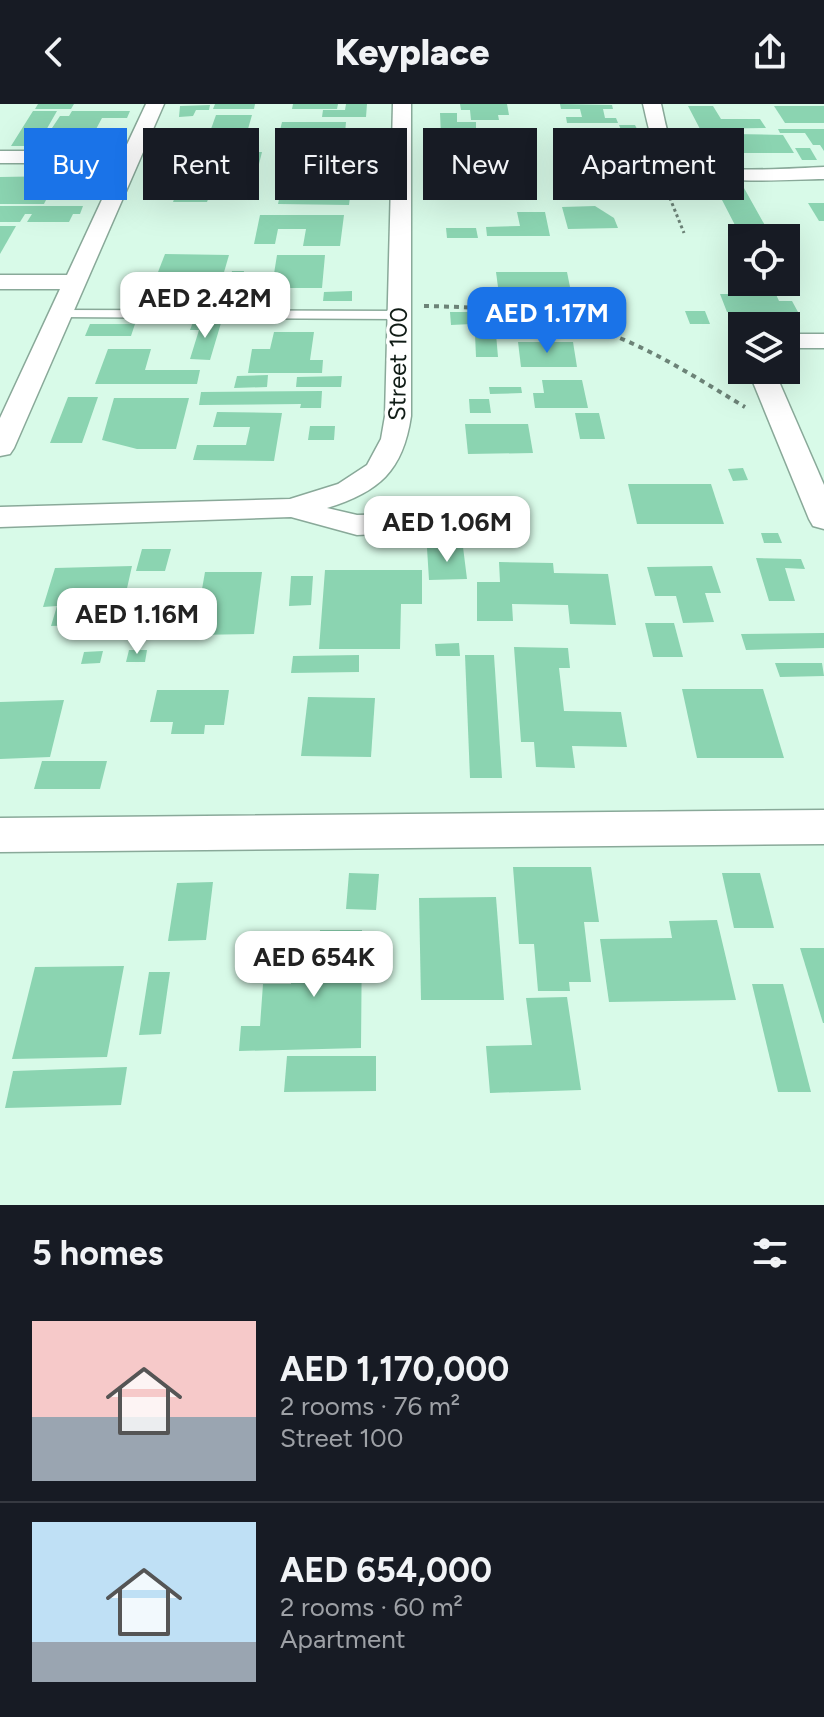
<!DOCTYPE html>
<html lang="en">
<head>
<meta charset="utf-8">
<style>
	:root { --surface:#171b24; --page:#242831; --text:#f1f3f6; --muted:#9ea1a6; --line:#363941; --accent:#1a73e8 }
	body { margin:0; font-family:Figtree,sans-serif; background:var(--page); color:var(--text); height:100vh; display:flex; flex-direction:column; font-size:30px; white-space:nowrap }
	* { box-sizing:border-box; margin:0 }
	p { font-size:26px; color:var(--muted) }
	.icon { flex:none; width:44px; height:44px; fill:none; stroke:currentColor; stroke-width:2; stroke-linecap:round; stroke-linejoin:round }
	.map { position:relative; height:1101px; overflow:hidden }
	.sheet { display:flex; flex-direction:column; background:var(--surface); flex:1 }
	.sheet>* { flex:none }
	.banner { position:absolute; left:24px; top:24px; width:776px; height:72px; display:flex; gap:16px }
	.fabs { position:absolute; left:728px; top:120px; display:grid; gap:16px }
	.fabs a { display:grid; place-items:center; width:72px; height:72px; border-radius:0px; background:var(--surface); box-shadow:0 8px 32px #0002; font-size:40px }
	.price { position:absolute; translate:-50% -68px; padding:0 18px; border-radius:16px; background:#fff; color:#222; font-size:26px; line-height:52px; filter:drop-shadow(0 2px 4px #0008) }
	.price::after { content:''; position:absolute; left:50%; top:48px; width:24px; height:18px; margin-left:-12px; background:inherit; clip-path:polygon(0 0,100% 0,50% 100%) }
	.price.selected { background:var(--accent); color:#fff }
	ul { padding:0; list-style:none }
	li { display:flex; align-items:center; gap:24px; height:200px; padding:0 32px }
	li+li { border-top:2px solid var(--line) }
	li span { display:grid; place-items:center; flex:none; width:224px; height:160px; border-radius:0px; color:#555 }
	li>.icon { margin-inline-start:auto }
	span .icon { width:96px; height:96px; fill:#fffc; stroke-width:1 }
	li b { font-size:34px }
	h2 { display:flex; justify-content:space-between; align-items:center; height:96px; padding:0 32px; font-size:34px }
	.tag { padding:0 28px; border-radius:0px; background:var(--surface); box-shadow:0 8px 32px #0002; font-size:28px; line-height:72px }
	.tag.selected { background:var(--accent); color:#fff }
	header { display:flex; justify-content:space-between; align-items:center; height:104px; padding:0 32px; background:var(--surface); font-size:36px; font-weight:800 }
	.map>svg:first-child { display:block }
	.building { fill:#8bd4b1 }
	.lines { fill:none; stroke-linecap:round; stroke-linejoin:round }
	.service-casing { stroke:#89a999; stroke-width:3 }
	.minor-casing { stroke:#89a999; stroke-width:3 }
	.path-far1 { stroke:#6c8377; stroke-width:3; stroke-dasharray:3 3; stroke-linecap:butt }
	.path { stroke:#6c8377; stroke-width:4; stroke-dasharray:5 5; stroke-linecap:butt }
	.service { fill:#fff; fill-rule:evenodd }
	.minor { fill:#fff; fill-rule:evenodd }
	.labels { text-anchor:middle; stroke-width:7; stroke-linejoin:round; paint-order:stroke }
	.far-street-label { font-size:24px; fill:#101c16; stroke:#fff }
</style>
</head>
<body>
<header><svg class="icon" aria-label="back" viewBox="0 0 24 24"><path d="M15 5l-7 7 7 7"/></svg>Keyplace<svg class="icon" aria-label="share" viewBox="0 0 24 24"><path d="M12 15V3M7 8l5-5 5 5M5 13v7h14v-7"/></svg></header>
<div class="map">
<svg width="824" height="1101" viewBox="0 0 824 1101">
	<rect width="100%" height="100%" fill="#d8fae8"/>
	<g class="building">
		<polygon points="38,0 74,0 71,5 35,5"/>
		<polygon points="215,0 255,0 254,5 213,5"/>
		<polygon points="293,0 338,0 337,5 292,5"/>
		<polygon points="346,0 367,0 366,13 322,13 323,6 345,6"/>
		<polygon points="460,0 507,0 509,11 498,11 499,16 471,16 470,6 461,6"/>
		<polygon points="560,0 612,1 613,5 603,5 605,14 616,14 618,19 567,19 566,13 582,13 580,5 561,5"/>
		<polygon points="210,1 209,6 196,6 193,12 179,13 180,2"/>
		<polygon points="688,2 713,2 721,15 760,15 766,24 700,25"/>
		<polygon points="774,2 824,2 824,19 785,19"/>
		<polygon points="33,7 57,7 45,28 36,28 28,42 11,42"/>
		<polygon points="72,7 130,7 127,14 102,14 95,27 50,27 60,12 69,12"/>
		<polygon points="440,9 457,9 457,18 476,18 476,24 465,24 466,32 441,32"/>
		<polygon points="216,11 252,11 248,25 211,25"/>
		<polygon points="282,18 346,18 345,30 279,30"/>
		<polygon points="619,21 635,21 641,33 624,33"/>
		<polygon points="778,25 824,25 824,47 820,41 813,41 805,29 780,29"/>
		<polygon points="686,27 706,27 709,35 689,35"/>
		<polygon points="567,29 613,30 619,48 598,47 599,52 582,52 581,48 571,48"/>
		<polygon points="734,30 783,31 794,49 743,49"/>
		<polygon points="521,35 524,52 480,53 477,36"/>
		<polygon points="163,36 200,36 198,43 161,43"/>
		<polygon points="207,43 240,43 239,48 262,48 257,68 244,69 246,63 186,64 188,57 203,57"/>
		<polygon points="795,44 810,44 817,56 802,56"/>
		<polygon points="285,46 314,46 313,52 325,52 324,58 337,58 336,65 281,65"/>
		<polygon points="467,60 500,60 503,82 491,82 492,88 475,88 474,82 468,82"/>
		<polygon points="553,60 599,60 601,67 588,67 591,77 557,77"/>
		<polygon points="337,63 361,63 361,69 336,69"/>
		<polygon points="183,71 246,71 242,85 212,85 207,98 173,98"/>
		<polygon points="58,72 44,100 0,100 0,73"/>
		<polygon points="284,72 351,72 351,80 331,80 329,93 350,93 349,101 278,100"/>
		<polygon points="154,74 165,74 158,91 147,91"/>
		<polygon points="560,84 616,84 618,90 561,90"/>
		<polygon points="693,84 744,84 767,125 737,125 722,96 699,96"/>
		<polygon points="808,99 824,99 824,117 819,117"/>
		<polygon points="0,102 83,102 80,110 73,110 69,118 27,118 32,110 25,110 20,118 0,118"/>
		<polygon points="595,102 614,114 618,124 568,125 562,103"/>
		<polygon points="517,108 545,108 550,132 487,132 486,123 520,122"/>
		<polygon points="260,111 344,111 340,142 303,142 306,125 278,125 275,140 254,140"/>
		<polygon points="0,122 16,122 0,150"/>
		<polygon points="446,124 476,124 478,134 447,134"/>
		<polygon points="165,150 229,151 220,182 153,181"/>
		<polygon points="277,151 325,151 322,184 255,184 256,176 273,176"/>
		<polygon points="232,167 244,167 240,188 227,189"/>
		<polygon points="496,168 567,168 570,183 498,183"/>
		<polygon points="731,184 773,184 779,197 792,197 798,208 727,208 720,190 733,190"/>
		<polygon points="352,187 352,197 323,197 324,188"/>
		<polygon points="685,207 705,207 710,220 690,220"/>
		<polygon points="450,208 470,208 472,220 451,221"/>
		<polygon points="193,218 221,219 210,256 190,255 199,226 190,226"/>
		<polygon points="90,220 135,220 131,232 85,232"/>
		<polygon points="274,228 314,228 310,256 323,256 322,269 248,269 252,245 270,245"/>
		<polygon points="475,230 496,230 498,253 476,253"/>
		<polygon points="518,238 573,238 577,263 521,263"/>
		<polygon points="108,245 151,245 145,266 200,266 197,280 95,280"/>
		<polygon points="268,271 267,283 234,284 237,272"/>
		<polygon points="342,272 341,283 296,283 297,273"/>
		<polygon points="542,276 582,276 588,304 535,304 533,289 544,289"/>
		<polygon points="489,283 521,283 522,289 490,290"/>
		<polygon points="322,287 321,304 300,304 301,300 199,301 201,288"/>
		<polygon points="68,293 98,293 82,339 50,339"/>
		<polygon points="114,294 189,294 176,345 137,345 102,336"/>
		<polygon points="469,295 489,295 491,309 470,309"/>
		<polygon points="217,308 282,309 274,357 193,356 197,341 246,341 250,323 213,323"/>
		<polygon points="575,309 599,309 605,335 580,335"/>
		<polygon points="465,320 528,320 533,349 468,350"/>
		<polygon points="310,322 335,322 334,336 308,336"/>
		<polygon points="743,364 748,376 733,377 728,365"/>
		<polygon points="628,380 711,380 724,420 637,420"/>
		<polygon points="468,406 509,406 510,422 469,421"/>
		<polygon points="761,429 778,429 782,439 764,439"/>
		<polygon points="463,443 467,475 429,476 427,444"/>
		<polygon points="142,445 171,445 165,467 136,467"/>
		<polygon points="756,454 801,455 805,465 785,464 795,497 769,497"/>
		<polygon points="499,458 553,459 554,469 608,470 616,521 570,520 568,501 512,500 513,517 477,517 477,478 500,478"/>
		<polygon points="132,462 119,520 51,522 57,502 43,503 55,464"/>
		<polygon points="712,462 721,489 705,489 714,518 683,519 676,492 655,492 647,463"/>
		<polygon points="325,466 422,466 422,500 401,500 400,545 319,545"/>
		<polygon points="205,468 262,468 254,530 194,531"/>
		<polygon points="291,472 313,472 311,501 289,502"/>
		<polygon points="645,519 674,519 683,553 653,553"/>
		<polygon points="824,529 824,544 746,546 741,530"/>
		<polygon points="459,539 460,552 436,552 435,540"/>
		<polygon points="514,543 568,544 570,564 559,564 564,607 621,608 627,643 572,642 575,664 536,663 534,638 521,638"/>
		<polygon points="129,546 147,546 145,558 126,558"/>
		<polygon points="103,547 100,559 81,560 84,548"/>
		<polygon points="359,551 359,568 291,569 293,552"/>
		<polygon points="465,551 494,551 502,674 470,674"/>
		<polygon points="775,559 822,559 824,572 780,573"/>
		<polygon points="682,585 763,585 784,654 697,654"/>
		<polygon points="157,586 229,586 224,621 205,621 204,630 171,630 173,618 150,618"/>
		<polygon points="308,593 375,594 371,653 301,652"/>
		<polygon points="64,596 50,653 0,655 0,598"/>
		<polygon points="42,657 107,657 100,685 34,685"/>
		<polygon points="513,763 591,763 599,818 584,818 591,878 569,878 570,887 538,887 534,840 519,840"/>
		<polygon points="349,769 379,770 376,806 346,805"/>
		<polygon points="722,769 760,769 774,824 734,824"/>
		<polygon points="213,778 206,836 168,837 177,779"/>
		<polygon points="496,793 504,896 421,896 419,794"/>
		<polygon points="717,816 736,896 609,898 600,835 672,834 669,817"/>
		<polygon points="320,826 362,826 361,944 239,947 241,922 260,922 263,880 291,880 293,842 319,842"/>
		<polygon points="800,844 824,844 824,919 823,919"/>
		<polygon points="124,862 107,953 12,955 35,863"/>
		<polygon points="149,868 170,868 161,930 139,931"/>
		<polygon points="752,880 783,880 811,988 778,988"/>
		<polygon points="567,893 581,986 490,989 486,942 532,941 526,894"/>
		<polygon points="287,952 376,952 376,987 284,988"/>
		<polygon points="127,963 121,1001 5,1004 13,967"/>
	</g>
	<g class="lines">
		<defs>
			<polygon id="service" points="56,206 399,207 405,211 399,215 60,213 56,212"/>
			<g id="minor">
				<polygon points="146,0 164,0 14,344 10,350 0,352 0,314 60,185 0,185 0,171 67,171 119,59 0,59 0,47 124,47"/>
				<path d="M393,0H411V312C403,367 379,388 327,404L357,411L442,409L453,412L457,419L453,426L357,431L291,413L0,423V403L290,395L338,380L367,361L381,335L385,312Z"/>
				<path d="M643,0H661C665,16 668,41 681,53C702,72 794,64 824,63V75C790,75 687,84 665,58C651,42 648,20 643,0Z"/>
				<rect x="786" y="230" width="38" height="14"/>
				<polygon points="748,266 774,266 824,381 824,425 813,422 809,415"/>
				<polygon points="824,706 824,740 0,748 0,714"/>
			</g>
		</defs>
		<use href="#service" class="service-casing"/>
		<use href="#minor" class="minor-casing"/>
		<polyline class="path-far1" points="663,77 684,129"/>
		<path class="path" d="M424,202C491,203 559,209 622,235C665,253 705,279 745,303"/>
		<use href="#service" class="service"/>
		<use href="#minor" class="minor"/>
	</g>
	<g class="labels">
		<g class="far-street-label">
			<text transform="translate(398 260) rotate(-89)" y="8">Street 100</text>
		</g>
	</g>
</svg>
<div class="fabs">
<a><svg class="icon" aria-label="locate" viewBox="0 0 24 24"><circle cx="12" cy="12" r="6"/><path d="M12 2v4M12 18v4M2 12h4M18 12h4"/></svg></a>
<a><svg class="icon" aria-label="layers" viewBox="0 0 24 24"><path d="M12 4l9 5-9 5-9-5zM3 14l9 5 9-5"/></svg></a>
</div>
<b class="price" style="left:205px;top:236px">AED 2.42M</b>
<b class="price selected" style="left:547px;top:251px">AED 1.17M</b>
<b class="price" style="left:447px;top:460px">AED 1.06M</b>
<b class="price" style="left:137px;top:552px">AED 1.16M</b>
<b class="price" style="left:314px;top:895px">AED 654K</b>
<div class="banner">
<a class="tag selected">Buy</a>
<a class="tag">Rent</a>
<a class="tag">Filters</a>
<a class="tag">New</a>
<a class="tag">Apartment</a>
</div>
</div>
<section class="sheet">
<h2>5 homes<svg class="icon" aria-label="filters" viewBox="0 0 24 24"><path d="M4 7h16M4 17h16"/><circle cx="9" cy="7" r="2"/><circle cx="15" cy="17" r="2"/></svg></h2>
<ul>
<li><span style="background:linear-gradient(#f6c9c9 60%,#9aa5b1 0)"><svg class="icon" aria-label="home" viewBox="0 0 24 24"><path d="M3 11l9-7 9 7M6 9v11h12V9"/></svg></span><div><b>AED 1,170,000</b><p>2 rooms · 76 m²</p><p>Street 100</p></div></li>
<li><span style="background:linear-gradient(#bfe0f5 75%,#9aa5b1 0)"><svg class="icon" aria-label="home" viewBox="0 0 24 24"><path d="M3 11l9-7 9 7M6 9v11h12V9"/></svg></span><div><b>AED 654,000</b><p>2 rooms · 60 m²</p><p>Apartment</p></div></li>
</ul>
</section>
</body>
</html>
